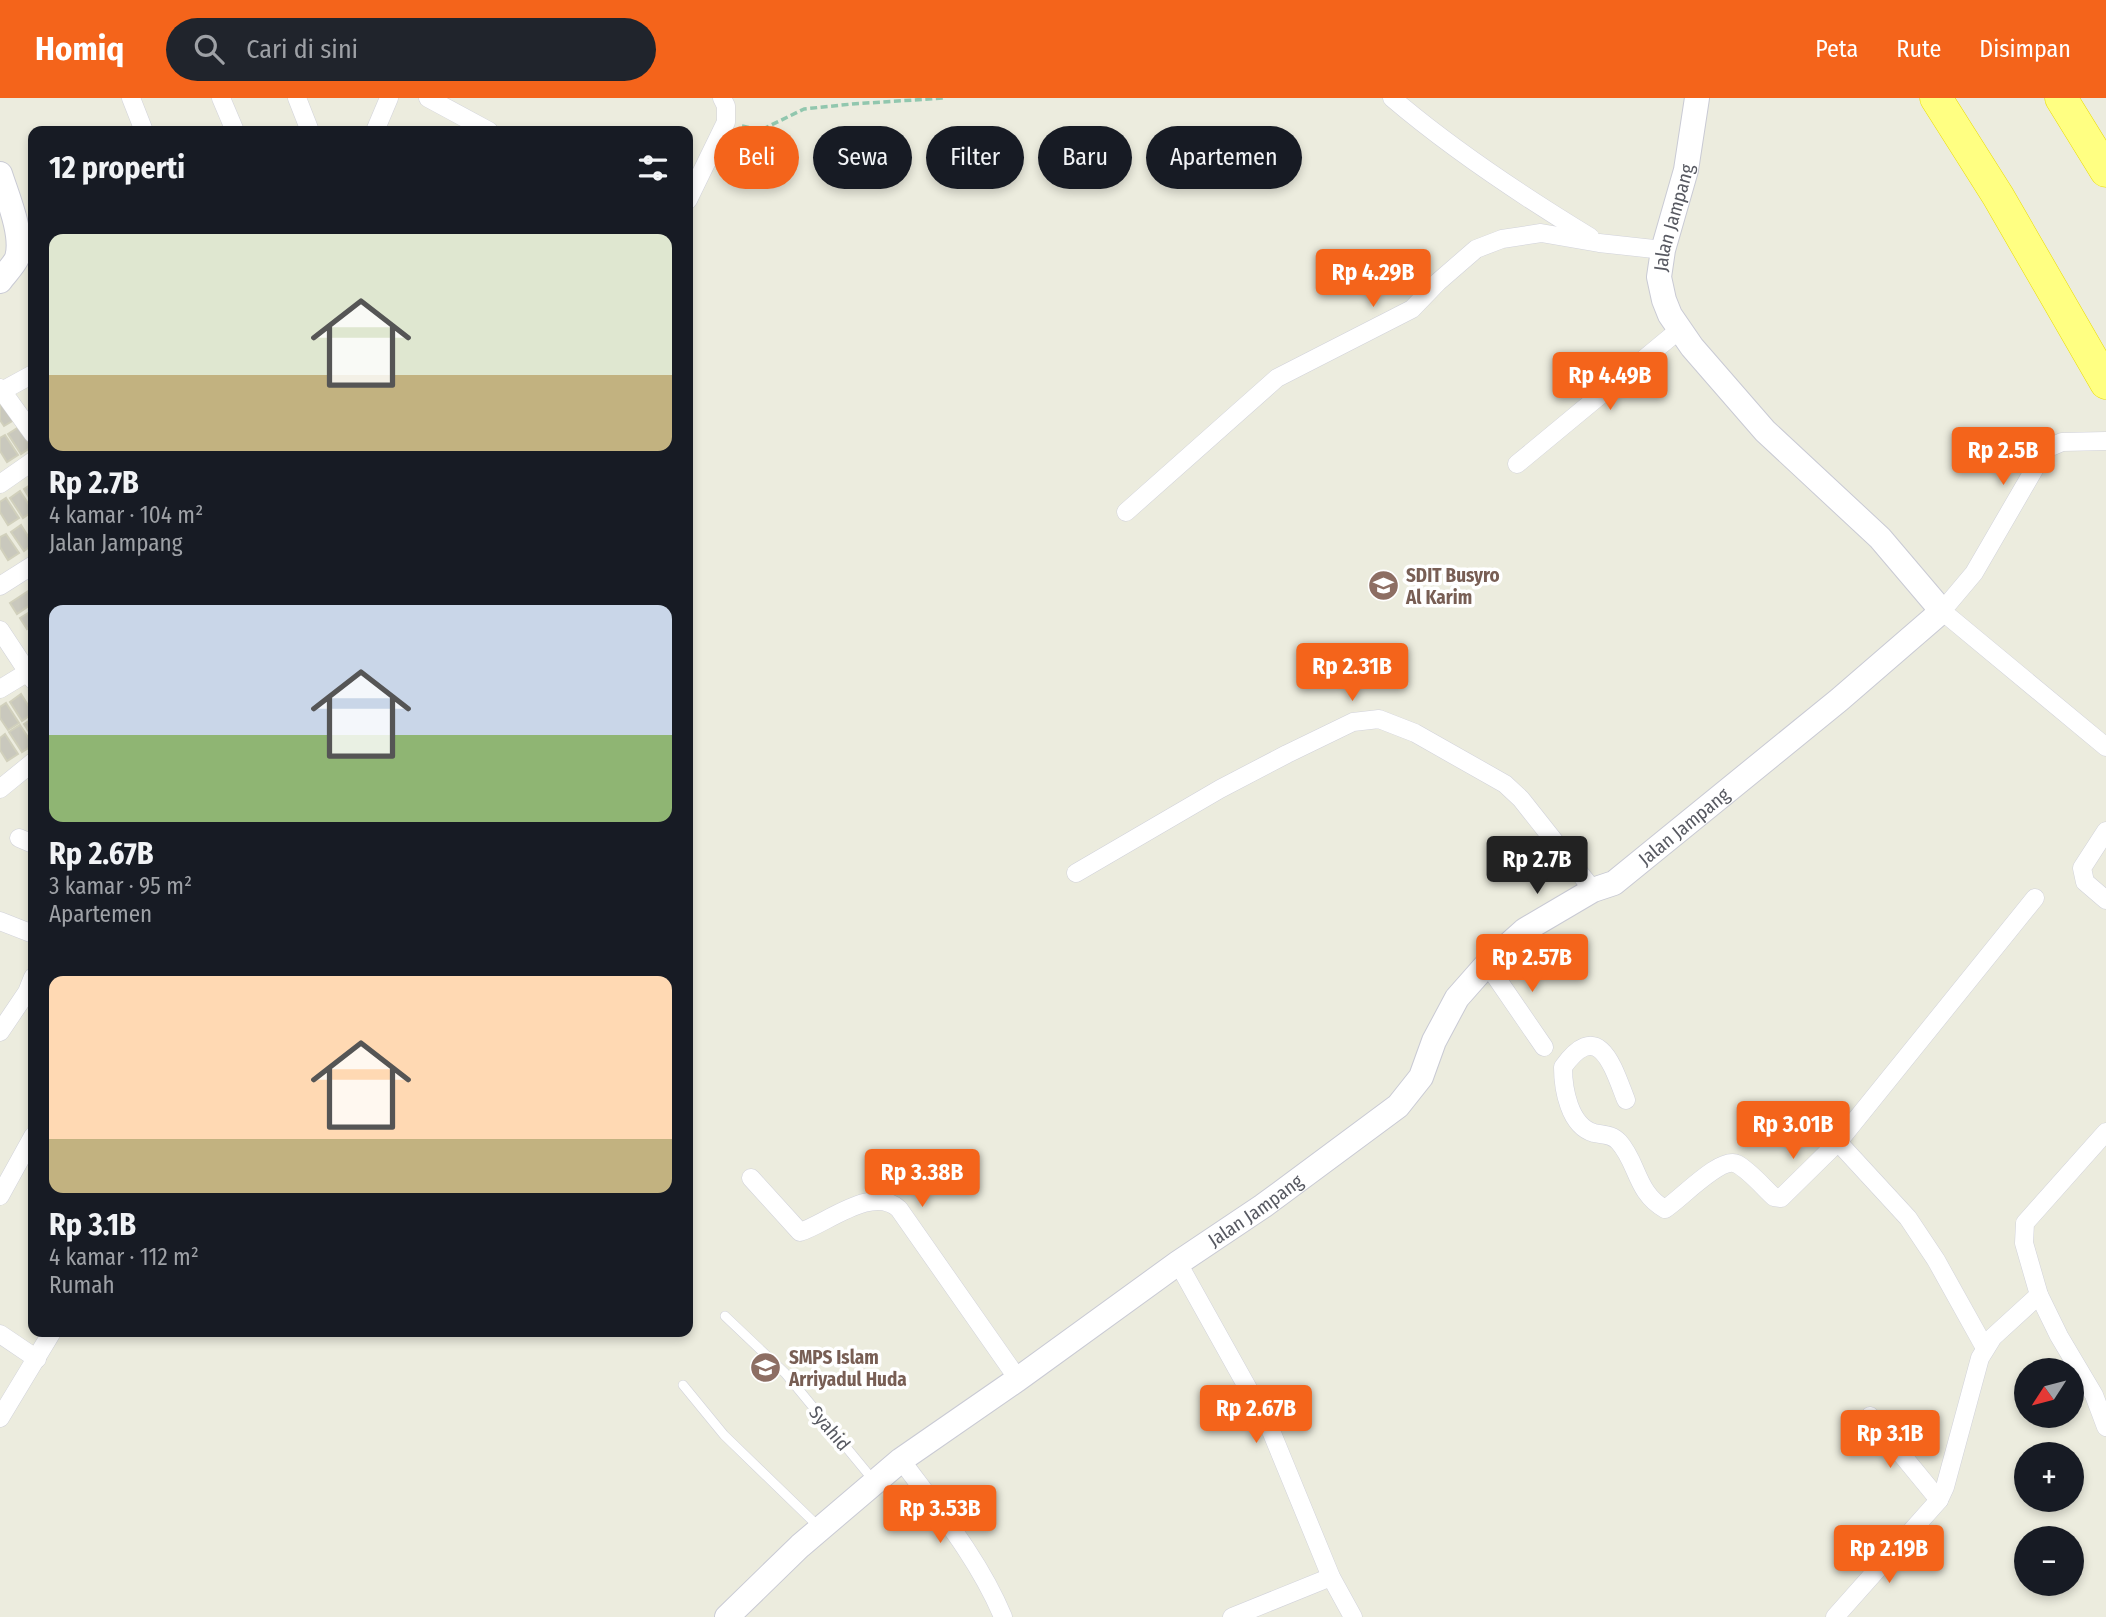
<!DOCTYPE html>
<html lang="id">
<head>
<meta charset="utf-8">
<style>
	:root { --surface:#171b24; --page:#20242c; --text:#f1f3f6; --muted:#9ea1a6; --accent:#f4641b }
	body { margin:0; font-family:"Fira Sans Condensed",sans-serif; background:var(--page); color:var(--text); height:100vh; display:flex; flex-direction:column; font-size:26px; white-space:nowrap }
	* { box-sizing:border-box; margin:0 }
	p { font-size:23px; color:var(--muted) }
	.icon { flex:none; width:38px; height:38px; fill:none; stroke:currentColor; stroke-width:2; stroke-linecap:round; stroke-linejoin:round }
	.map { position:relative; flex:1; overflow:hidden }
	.drawer { position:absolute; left:28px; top:28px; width:665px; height:1211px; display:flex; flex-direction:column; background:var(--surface); border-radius:14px; box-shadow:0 4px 10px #0003 }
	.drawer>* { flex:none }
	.top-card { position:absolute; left:714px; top:28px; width:665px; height:63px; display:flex; gap:14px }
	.needle { width:46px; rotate:234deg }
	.buttons { position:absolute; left:2014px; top:1260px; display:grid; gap:14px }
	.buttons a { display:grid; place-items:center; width:70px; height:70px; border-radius:50%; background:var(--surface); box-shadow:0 4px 10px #0003; font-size:35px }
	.price { position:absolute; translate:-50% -60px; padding:0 16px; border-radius:7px; background:var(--accent); color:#fff; font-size:23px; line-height:46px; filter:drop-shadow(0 2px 4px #0008) }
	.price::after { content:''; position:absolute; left:50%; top:42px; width:21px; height:16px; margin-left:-10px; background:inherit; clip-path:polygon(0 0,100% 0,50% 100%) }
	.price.on { background:#222; color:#fff }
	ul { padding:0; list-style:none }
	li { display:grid; align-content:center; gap:14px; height:371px; padding:0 21px }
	li span { display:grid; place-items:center; height:217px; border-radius:14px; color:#555 }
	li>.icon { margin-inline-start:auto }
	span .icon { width:126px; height:126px; fill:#fffc; stroke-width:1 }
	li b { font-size:30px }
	h2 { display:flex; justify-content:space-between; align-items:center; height:84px; padding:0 21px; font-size:30px }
	.pill { padding:0 24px; border-radius:32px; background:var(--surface); box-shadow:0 4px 10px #0003; font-size:24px; line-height:63px }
	.pill.on { background:var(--accent); color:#fff }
	header { display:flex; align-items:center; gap:42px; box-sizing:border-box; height:98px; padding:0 35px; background:var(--accent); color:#fff }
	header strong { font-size:33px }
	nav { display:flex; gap:38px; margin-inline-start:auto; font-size:24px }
	.search { width:490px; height:63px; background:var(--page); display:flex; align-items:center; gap:18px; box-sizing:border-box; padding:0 24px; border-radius:38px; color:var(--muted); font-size:26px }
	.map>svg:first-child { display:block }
	.building { fill:#c9c8bd; stroke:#d1d0bc; stroke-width:2 }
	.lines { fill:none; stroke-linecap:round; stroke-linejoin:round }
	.lane-casing { stroke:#d1d2da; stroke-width:10 }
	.street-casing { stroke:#d1d2da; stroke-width:19 }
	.secondary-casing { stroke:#c9cad4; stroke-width:26 }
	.highway-casing { stroke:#eadc00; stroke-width:33 }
	.path { stroke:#91c7ae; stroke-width:3.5; stroke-dasharray:7 3.5; stroke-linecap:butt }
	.lane { stroke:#fff; stroke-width:9 }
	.street { stroke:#fff; stroke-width:18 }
	.secondary { stroke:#fff; stroke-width:24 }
	.highway { stroke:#ffff82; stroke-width:32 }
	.labels { text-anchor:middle; stroke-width:7; stroke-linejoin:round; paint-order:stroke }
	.street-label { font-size:19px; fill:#575961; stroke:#fff }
	.education-label { font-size:19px; font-weight:bold; fill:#785e54; stroke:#fff; text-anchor:start }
</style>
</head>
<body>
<header>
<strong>Homiq</strong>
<div class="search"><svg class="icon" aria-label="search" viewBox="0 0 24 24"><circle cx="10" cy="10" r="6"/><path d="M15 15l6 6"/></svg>Cari di sini</div>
<nav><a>Peta</a><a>Rute</a><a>Disimpan</a></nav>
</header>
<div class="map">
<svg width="2106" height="1519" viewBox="0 0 2106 1519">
	<rect width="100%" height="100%" fill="#ececde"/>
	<g class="building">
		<polygon points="0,303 14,322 4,328 0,322"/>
		<polygon points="19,329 31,349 21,356 8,336"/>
		<polygon points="5,337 18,357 7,364 0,353 0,340"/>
		<polygon points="33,385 33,406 24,391"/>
		<polygon points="20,393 33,413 23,420 10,400"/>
		<polygon points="6,400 19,420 8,427 0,414 0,404"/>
		<polygon points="21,427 33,446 24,453 11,434"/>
		<polygon points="6,436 19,455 8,462 0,449 0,439"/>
		<polygon points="30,492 33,497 33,505 17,516 10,505"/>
		<polygon points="33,512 33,527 27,531 20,520"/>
		<polygon points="21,596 33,615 22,623 10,604"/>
		<polygon points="6,605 19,625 8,632 0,620 0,609"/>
		<polygon points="33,620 33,640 24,626"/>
		<polygon points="20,627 33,647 22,654 9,634"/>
		<polygon points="5,636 18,656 7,663 0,652 0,640"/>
	</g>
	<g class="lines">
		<defs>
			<g id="lane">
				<polyline points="725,1218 785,1275 874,1383"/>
				<polyline points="683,1287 724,1337 819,1429"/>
			</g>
			<g id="street">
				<polyline points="131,0 144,33"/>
				<polyline points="221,0 235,33"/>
				<polyline points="297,0 310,33"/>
				<polyline points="428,0 489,33"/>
				<path d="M1392,0C1453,52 1521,97 1590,139"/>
				<polyline points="375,33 389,0"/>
				<polyline points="688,102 726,24 726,8 722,0"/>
				<polyline points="0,290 33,336"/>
				<polyline points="0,294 33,276"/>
				<polyline points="2106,343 2062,344 2046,351 1974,475 1942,513 2106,649"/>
				<polyline points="1517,366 1679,232"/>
				<polyline points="0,386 33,363"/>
				<polyline points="1126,414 1277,280 1412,211 1438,184 1476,151 1502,141 1541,135 1599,145 1663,152"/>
				<polyline points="0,488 33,467"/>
				<polyline points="0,532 33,582"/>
				<polyline points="0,591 28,574"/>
				<polyline points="0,691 33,664"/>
				<polyline points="2106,733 2082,770 2085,784 2106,802"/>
				<polyline points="19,740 33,746"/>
				<polyline points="1076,775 1220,691 1287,656 1353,624 1379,621 1415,635 1505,686 1521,701 1593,792"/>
				<polyline points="0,823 33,836"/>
				<polyline points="1487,866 1544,949"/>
				<polyline points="0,934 27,894 33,879"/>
				<path d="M1626,1002C1613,969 1599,919 1563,969C1563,990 1569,1028 1594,1035C1603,1037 1612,1036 1619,1044C1638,1065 1636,1095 1665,1111C1680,1102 1720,1058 1737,1066C1750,1073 1763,1089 1774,1099L1781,1100L1838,1044L2035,800"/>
				<polyline points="2106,1034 2025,1125 2024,1145 2039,1197 2059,1238 2094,1297 2106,1329"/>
				<polyline points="1838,1044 1908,1120 1936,1162 1985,1250"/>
				<path d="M751,1080L800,1134C826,1126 873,1086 899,1111L1018,1281"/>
				<polyline points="0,1098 33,1038"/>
				<polyline points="1178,1165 1269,1328 1331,1479 1353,1519"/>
				<polyline points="0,1236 37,1261"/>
				<polyline points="1870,1318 1939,1402"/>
				<polyline points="0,1320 52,1234"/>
				<path d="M901,1362C938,1412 979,1461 1003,1519"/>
				<polyline points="1232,1519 1331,1479"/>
				<polyline points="1835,1519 1939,1402 1945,1389 1980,1260 1993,1239 2039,1197"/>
			</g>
			<g id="secondary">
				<path d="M0,76C7,98 24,137 17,160C14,167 5,176 0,183"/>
				<path id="s1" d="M727,1519L800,1448L901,1362L1018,1281L1178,1165L1263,1108L1398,1008L1421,979L1434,943L1457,900L1487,866L1525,832L1593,792L1614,785L1839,602L1942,513L1880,440L1765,333L1692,249L1670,217L1664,202L1659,179L1663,152L1686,72L1697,0"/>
			</g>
			<g id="highway">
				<polyline points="1936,0 1998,98 2106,285"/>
				<polyline points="2061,0 2106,73"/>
			</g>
		</defs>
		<use href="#lane" class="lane-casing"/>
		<use href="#street" class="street-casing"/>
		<use href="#secondary" class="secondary-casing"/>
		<use href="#highway" class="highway-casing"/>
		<polyline class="path" points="742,28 761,32 804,11 852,6 944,0"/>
		<use href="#lane" class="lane"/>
		<use href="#street" class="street"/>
		<use href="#secondary" class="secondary"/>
		<use href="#highway" class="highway"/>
	</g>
	<defs>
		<symbol id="school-disc" viewBox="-11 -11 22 22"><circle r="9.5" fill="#8d6e63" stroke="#fff"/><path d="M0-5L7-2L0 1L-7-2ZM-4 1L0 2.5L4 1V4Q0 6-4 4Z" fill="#fff"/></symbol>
	</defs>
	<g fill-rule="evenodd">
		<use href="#school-disc" x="1366" y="470" width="35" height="35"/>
		<use href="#school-disc" x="748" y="1252" width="35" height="35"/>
	</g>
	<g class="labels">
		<g class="street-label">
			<text dy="7" stroke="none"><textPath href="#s1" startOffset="2096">Jalan Jampang</textPath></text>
			<text dy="7" stroke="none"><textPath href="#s1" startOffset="1256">Jalan Jampang</textPath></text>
			<text dy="7" stroke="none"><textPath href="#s1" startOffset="668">Jalan Jampang</textPath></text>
			<text transform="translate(830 1330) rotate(50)" y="7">Syahid</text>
		</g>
		<g class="education-label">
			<text x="1406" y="484">SDIT Busyro<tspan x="1406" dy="22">Al Karim</tspan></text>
			<text x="789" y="1266">SMPS Islam<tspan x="789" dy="22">Arriyadul Huda</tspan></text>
		</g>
	</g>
</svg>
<div class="buttons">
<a><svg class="needle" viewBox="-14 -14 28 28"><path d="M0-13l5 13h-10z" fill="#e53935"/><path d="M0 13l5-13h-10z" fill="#9ea1a6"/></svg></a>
<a>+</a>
<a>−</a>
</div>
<b class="price" style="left:1373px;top:211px">Rp 4.29B</b>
<b class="price" style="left:1610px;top:314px">Rp 4.49B</b>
<b class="price" style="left:2003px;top:389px">Rp 2.5B</b>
<b class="price" style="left:1352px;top:605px">Rp 2.31B</b>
<b class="price on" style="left:1537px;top:798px">Rp 2.7B</b>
<b class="price" style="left:1532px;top:896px">Rp 2.57B</b>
<b class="price" style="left:1793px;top:1063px">Rp 3.01B</b>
<b class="price" style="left:922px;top:1111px">Rp 3.38B</b>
<b class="price" style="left:1256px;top:1347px">Rp 2.67B</b>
<b class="price" style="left:1890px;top:1372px">Rp 3.1B</b>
<b class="price" style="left:940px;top:1447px">Rp 3.53B</b>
<b class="price" style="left:1889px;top:1487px">Rp 2.19B</b>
<div class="top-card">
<a class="pill on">Beli</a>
<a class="pill">Sewa</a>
<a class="pill">Filter</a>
<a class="pill">Baru</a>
<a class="pill">Apartemen</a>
</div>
<section class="drawer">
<h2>12 properti<svg class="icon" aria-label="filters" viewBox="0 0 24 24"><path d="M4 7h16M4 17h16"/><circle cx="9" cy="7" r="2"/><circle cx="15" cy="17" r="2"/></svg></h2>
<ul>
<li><span style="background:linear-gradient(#dfe7d0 65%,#c2b280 0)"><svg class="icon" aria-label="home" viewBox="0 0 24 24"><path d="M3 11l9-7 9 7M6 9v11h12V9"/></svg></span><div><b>Rp 2.7B</b><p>4 kamar · 104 m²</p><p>Jalan Jampang</p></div></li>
<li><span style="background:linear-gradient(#c9d6e8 60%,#8fb573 0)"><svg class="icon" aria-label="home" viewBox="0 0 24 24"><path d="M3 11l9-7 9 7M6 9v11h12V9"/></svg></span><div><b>Rp 2.67B</b><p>3 kamar · 95 m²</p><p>Apartemen</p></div></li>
<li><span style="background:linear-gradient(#ffd9b3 75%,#c2b280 0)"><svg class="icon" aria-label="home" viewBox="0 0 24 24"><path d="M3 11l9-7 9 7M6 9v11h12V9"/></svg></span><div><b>Rp 3.1B</b><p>4 kamar · 112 m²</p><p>Rumah</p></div></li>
</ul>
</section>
</div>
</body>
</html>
